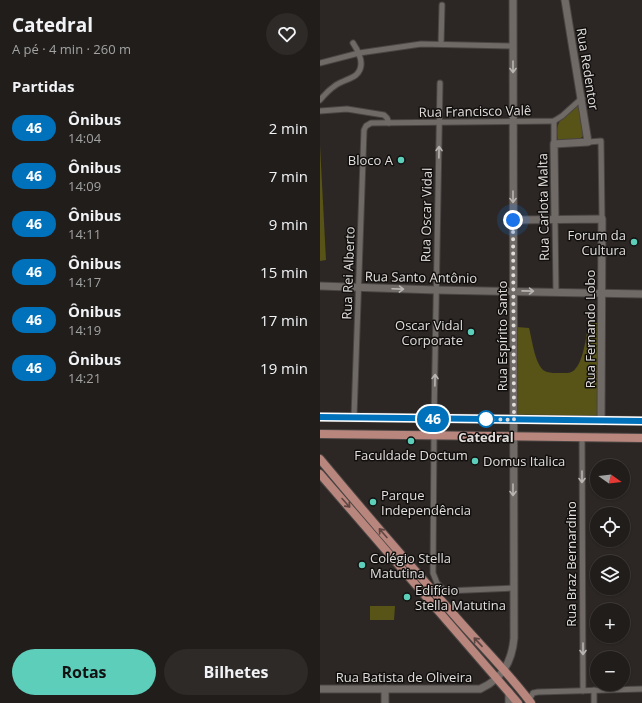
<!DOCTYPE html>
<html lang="pt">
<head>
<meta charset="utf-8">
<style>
	:root { --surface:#211d1b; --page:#2d2a28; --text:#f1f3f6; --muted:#a2a2a3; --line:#3e3b3a; --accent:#5cceba }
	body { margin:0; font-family:"Open Sans",sans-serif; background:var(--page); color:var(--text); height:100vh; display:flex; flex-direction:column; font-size:15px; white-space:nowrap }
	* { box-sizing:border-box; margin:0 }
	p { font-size:13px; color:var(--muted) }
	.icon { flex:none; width:22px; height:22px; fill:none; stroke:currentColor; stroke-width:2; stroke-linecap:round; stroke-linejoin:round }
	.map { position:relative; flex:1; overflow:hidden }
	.drawer { display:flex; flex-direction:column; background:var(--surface); width:320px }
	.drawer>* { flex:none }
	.badge { padding:0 8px; border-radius:13px; font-size:14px; line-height:26px }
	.needle { width:26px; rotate:104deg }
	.buttons { position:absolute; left:270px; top:459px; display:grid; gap:8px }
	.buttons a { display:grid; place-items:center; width:40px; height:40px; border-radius:50%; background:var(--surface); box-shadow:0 1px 3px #0004,0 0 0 1px var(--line); font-size:20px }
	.you { position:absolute; width:20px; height:20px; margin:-10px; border:3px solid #fff; border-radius:50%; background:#1a73e8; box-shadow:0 0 0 6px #1a73e833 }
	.map>.badge { position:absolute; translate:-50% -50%; box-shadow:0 0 0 2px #fff }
	h2 { padding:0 12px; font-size:15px; line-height:36px }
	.round { display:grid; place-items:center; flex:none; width:42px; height:42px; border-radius:21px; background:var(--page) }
	.head { display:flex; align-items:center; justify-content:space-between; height:68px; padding:0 12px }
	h1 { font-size:19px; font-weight:700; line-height:30px }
	.button { display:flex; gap:8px; margin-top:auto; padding:8px 12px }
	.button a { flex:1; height:46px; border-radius:24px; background:var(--accent); color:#111; font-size:16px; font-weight:700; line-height:46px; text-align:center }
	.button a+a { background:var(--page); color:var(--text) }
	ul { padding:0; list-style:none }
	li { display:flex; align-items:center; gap:12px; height:48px; padding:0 12px }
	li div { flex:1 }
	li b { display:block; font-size:15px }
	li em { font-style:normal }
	li .badge { min-width:44px; font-weight:700; text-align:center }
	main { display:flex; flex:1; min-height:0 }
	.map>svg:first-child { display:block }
	.green { fill:#585317 }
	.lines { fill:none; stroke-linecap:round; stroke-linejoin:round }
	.minor-casing { stroke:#494543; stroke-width:7 }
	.tertiary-casing { stroke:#494543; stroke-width:9 }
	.primary-casing { stroke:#494543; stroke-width:10 }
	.minor { stroke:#706a67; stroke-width:5 }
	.tertiary { stroke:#706a67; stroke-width:7 }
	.primary { stroke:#b9867e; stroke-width:8 }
	.oneway { stroke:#b9b5b2 }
	.oneway2 { stroke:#5d4541 }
	.line-casing { stroke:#fff; stroke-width:9 }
	.line { stroke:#0072bc; stroke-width:6 }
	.walk { stroke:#e1dddb; stroke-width:4; stroke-dasharray:0 7.2 }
	.poi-dot { fill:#5cceba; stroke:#12100f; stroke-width:1.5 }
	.stop-dot { fill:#fff; stroke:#0072bc; stroke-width:2 }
	.labels { text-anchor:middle; stroke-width:3; stroke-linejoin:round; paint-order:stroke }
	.street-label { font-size:13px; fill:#e1dddb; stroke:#12100f }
	.poi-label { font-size:13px; fill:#e1dddb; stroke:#12100f; text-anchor:start }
	.stop-label { font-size:13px; font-weight:bold; fill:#e1dddb; stroke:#12100f }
</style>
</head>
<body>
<main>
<section class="drawer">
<div class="head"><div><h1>Catedral</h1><p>A pé · 4 min · 260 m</p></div><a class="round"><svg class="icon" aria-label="heart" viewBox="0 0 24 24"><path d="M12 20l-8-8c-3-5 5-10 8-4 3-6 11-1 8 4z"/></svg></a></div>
<h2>Partidas</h2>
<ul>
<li><span class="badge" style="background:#0072bc;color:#fff">46</span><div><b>Ônibus</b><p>14:04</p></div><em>2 min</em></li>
<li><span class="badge" style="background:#0072bc;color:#fff">46</span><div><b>Ônibus</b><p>14:09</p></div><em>7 min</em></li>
<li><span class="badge" style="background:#0072bc;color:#fff">46</span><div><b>Ônibus</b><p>14:11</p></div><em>9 min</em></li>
<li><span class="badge" style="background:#0072bc;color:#fff">46</span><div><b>Ônibus</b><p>14:17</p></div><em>15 min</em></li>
<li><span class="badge" style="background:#0072bc;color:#fff">46</span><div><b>Ônibus</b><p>14:19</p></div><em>17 min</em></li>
<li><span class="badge" style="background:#0072bc;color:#fff">46</span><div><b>Ônibus</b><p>14:21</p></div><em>19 min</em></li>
</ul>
<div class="button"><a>Rotas</a><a>Bilhetes</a></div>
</section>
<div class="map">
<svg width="322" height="703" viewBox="0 0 322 703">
	<rect width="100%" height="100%" fill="#2c2724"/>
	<!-- green -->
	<g class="green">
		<path d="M 260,102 L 265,133 C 261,143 247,140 238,141 C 234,118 245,116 260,102 Z"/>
		<path d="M 0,145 L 6,260 L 0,261 Z"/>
		<path d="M 269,323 L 278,323 L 278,416 L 198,415 L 197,327 L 209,328 C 212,338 215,369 227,372 C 230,373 236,373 239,373 C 246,373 252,374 256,368 C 264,359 266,335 269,323 Z"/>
		<path d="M 50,606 L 75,606 L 74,620 L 50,620 Z"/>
	</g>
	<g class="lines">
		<!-- minor casing -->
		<g class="minor-casing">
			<g id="minor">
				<path d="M 121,44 L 122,5"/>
				<path d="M 0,63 L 39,53 L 101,44 L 193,46"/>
				<path d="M 0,100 C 5,94 10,89 16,85 C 22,81 31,79 36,75 C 46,66 39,52 33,43"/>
				<path d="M 0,111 L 27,109 L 64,115 L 67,118 L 69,123"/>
				<path d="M 268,142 L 281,141 L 282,219"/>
				<path d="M 234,144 L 234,121"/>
				<path d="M 235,220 L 236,292"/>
				<path d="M 34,417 L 44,130 L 46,126 L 51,123 L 234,121 L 242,116 L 262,98"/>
				<path d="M 114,419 L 120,83"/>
				<path d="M 114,435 L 113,573 L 117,583 L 125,591"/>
				<path d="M 262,438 L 263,691"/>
				<path d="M 120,599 L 120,594 L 125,591 L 193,588"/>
				<path d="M 274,690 L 274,703"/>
				<path d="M 209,700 L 213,693 L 218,692 L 322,689"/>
			</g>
		</g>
		<!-- tertiary casing -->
		<g class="tertiary-casing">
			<g id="tertiary">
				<path d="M 193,220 L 282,219 L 281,421"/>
				<path d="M 235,220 L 234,144 L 268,142 L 245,0"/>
				<path d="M 0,286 L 116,290 L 322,294"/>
				<path d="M 0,689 L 160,689 C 183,679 192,661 194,638 L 193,0"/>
				<path d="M 189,692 L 189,703"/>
				<path d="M 65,703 L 65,689"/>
			</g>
		</g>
		<!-- primary casing -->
		<g class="primary-casing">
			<g id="primary">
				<path d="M 0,417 L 322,421"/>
				<path d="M 0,434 L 322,438"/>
				<path d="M 0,459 C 44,512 89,564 135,616 C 160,645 188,672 211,703"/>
				<path d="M 0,474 L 198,703"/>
			</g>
		</g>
		<!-- minor -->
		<use href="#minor" class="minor"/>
		<!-- tertiary -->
		<use href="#tertiary" class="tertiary"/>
		<!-- primary -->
		<use href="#primary" class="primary"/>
	</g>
	<!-- one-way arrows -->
	<defs><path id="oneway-shaft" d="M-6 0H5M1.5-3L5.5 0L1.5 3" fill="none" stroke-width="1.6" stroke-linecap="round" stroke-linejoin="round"/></defs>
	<g class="oneway">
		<use href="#oneway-shaft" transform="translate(193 67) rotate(90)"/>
		<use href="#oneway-shaft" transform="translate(119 152) rotate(-89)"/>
		<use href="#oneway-shaft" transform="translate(193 197) rotate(90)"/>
		<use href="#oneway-shaft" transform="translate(78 289) rotate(2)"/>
		<use href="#oneway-shaft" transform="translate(208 291) rotate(1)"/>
		<use href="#oneway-shaft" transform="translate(115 380) rotate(-89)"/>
		<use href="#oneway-shaft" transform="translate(262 477) rotate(90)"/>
		<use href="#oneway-shaft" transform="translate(193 490) rotate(90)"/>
		<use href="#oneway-shaft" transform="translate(263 649) rotate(90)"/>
	</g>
	<g class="oneway2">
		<use href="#oneway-shaft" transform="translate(26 503) rotate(48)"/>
		<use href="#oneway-shaft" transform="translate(63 533) rotate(-131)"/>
		<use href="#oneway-shaft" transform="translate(158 642) rotate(-133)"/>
	</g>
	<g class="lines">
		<!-- line casing -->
		<g class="line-casing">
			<path id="line" d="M 0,417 L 322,421"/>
		</g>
		<!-- line -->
		<use href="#line" class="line"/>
		<!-- walk -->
		<path class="walk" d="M 166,419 L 194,420 L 193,220"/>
	</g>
	<!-- markers -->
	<g class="poi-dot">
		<circle cx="81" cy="160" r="4"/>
		<circle cx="314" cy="242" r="4"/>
		<circle cx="151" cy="332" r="4"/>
		<circle cx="91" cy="441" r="4"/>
		<circle cx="155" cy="461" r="4"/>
		<circle cx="53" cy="502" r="4"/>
		<circle cx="42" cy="565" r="4"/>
		<circle cx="87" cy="597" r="4"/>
	</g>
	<circle class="stop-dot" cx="166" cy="419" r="8"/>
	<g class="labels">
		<!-- street labels -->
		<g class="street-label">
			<text transform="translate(268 69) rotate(81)" y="5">Rua Redentor</text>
			<text transform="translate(155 111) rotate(-1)" y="5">Rua Francisco Valê</text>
			<text transform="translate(223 207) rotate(-91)" y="5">Rua Carlota Malta</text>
			<text transform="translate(106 215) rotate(-89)" y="5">Rua Oscar Vidal</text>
			<text transform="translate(28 273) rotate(-88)" y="5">Rua Rei Alberto</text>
			<text transform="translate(101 277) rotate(1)" y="5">Rua Santo Antônio</text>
			<text transform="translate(270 329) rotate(-90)" y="5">Rua Fernando Lobo</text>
			<text transform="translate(182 336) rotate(-90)" y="5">Rua Espírito Santo</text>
			<text transform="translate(251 564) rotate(-90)" y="5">Rua Braz Bernardino</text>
			<text x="84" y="682">Rua Batista de Oliveira</text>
		</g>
		<!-- poi labels -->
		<g class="poi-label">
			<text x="73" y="165" text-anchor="end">Bloco A</text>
			<text x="306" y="240" text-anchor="end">Forum da<tspan x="306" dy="15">Cultura</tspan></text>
			<text x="143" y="330" text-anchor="end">Oscar Vidal<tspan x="143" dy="15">Corporate</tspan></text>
			<text x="91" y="460" text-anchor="middle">Faculdade Doctum</text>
			<text x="163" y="466">Domus Italica</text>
			<text x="61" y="500">Parque<tspan x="61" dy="15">Independência</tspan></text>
			<text x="50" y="563">Colégio Stella<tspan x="50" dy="15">Matutina</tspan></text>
			<text x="95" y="595">Edifício<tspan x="95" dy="15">Stella Matutina</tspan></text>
		</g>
		<!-- stop labels -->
		<g class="stop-label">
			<text x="166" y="442">Catedral</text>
		</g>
	</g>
</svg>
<div class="buttons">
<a><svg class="needle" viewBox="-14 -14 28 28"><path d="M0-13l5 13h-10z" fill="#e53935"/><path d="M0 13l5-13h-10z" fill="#a2a2a3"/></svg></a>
<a><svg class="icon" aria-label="locate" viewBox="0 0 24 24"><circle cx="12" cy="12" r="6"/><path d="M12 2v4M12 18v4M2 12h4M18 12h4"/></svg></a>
<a><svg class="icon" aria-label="layers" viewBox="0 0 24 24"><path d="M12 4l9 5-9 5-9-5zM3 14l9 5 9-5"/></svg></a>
<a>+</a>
<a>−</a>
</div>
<div class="you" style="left:193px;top:220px"></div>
<b class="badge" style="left:113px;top:419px;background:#0072bc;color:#fff">46</b>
</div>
</main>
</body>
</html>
